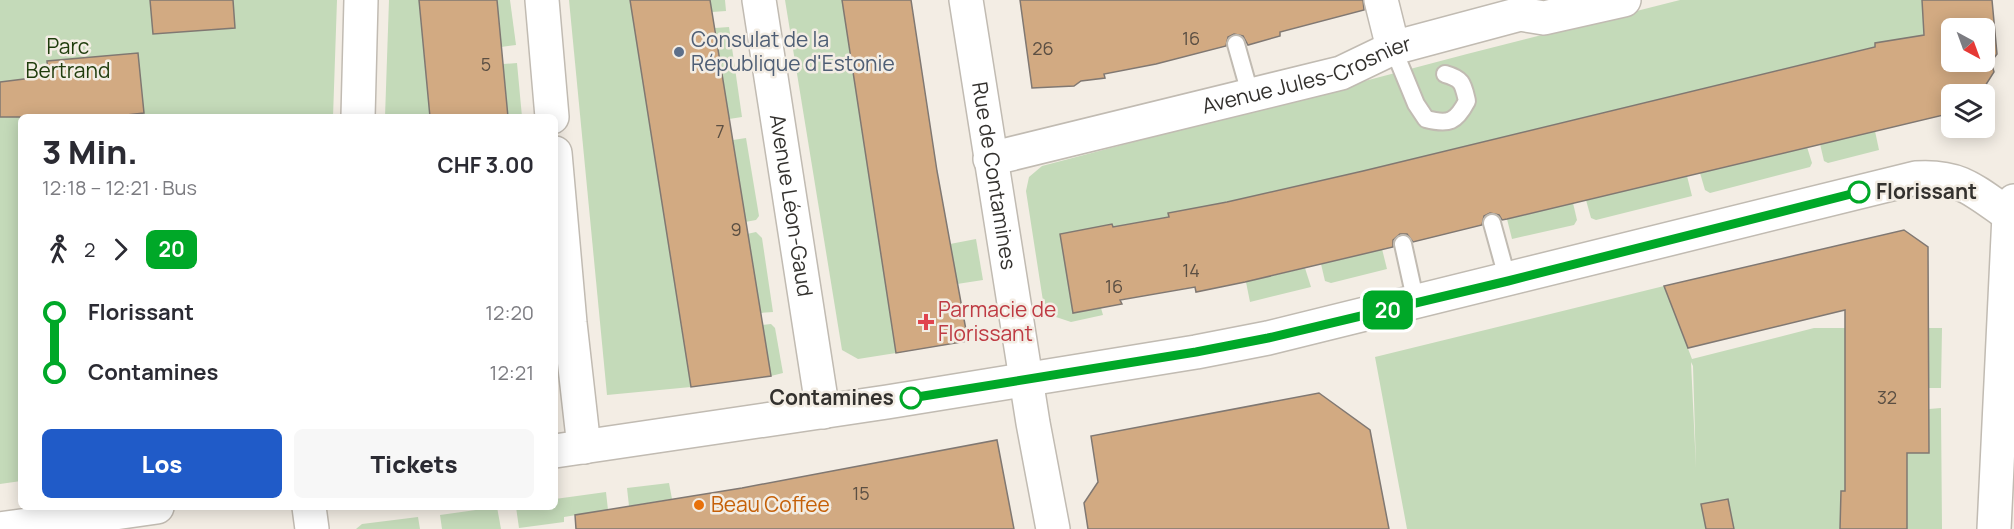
<!DOCTYPE html>
<html lang="de">
<head>
<meta charset="utf-8">
<style>
	:root { --surface:#fff; --page:#f7f7f7; --text:#2b2b33; --muted:#7c7c81; --accent:#205bc8 }
	body { margin:0; font-family:Manrope,sans-serif; background:var(--page); color:var(--text); height:100vh; display:flex; flex-direction:column; font-size:22px; white-space:nowrap }
	* { box-sizing:border-box; margin:0 }
	p { font-size:20px; color:var(--muted) }
	.icon { flex:none; width:33px; height:33px; fill:none; stroke:currentColor; stroke-width:2; stroke-linecap:round; stroke-linejoin:round }
	.map { position:relative; flex:1; overflow:hidden }
	.sheet { position:absolute; left:18px; top:114px; width:540px; height:396px; display:flex; flex-direction:column; background:var(--surface); border-radius:9px; box-shadow:0 3px 15px #0003 }
	.sheet>* { flex:none }
	.badge { padding:0 12px; border-radius:9px; font-size:21px; line-height:39px }
	.needle { width:39px; rotate:139deg }
	.tools { position:absolute; left:1941px; top:18px; display:grid; gap:12px }
	.tools a { display:grid; place-items:center; width:54px; height:54px; border-radius:9px; background:var(--surface); box-shadow:0 3px 15px #0003; font-size:30px }
	.map>.badge { position:absolute; translate:-50% -50%; box-shadow:0 0 0 3px #fff }
	.legs { display:flex; align-items:center; gap:9px; height:66px; padding:0 24px; font-size:20px }
	.legs p { margin-inline-start:auto }
	.summary { display:flex; align-items:center; justify-content:space-between; height:102px; padding:0 24px }
	h1 { font-size:33px; font-weight:800; line-height:45px }
	.button { display:flex; gap:12px; margin-top:auto; padding:12px 24px }
	.button a { flex:1; height:69px; border-radius:9px; background:var(--accent); color:#fff; font-size:24px; font-weight:800; line-height:69px; text-align:center }
	.button a+a { background:var(--page); color:var(--text) }
	ul { padding:0 24px; list-style:none }
	li { display:flex; align-items:center; gap:21px; height:60px; font-size:22px }
	li i { display:grid; place-items:center; width:9px; height:100%; margin:0 8px; background:currentColor }
	li i::after { content:''; width:15px; height:15px; margin:-8px; border:4px solid; border-radius:50%; background:var(--surface) }
	li p { margin-inline-start:auto }
	li:first-child i { background:linear-gradient(#0000 50%,currentColor 0) }
	li:last-child i { background:linear-gradient(currentColor 50%,#0000 0) }
	.map>svg:first-child { display:block }
	.green { fill:#c4dab9; fill-rule:evenodd }
	.building { fill:#d2aa82; stroke:#807872; stroke-width:1.5; fill-rule:evenodd }
	.lines { fill:none; stroke-linecap:round; stroke-linejoin:round }
	.service-casing { stroke:#c1bbb2; stroke-width:20 }
	.minor-casing { stroke:#c1bbb2; stroke-width:36 }
	.secondary-casing { stroke:#c1bbb2; stroke-width:36 }
	.service { stroke:#fff; stroke-width:16 }
	.minor { stroke:#fff; stroke-width:33 }
	.secondary { stroke:#fff; stroke-width:33 }
	.line-1-casing { stroke:#fff; stroke-width:14 }
	.line-1 { stroke:#00a828; stroke-width:9 }
	.service-dot { fill:#5c6f8a; stroke:#f3ede4; stroke-width:2 }
	.stop-1-dot { fill:#fff; stroke:#00a828; stroke-width:3 }
	.health-dot { fill:#e0444e; stroke:#f3ede4; stroke-width:2 }
	.food-dot { fill:#e8710a; stroke:#f3ede4; stroke-width:2 }
	.labels { text-anchor:middle; stroke-width:5; stroke-linejoin:round; paint-order:stroke }
	.number-label { font-size:18px; fill:#5b4f43 }
	.service-label { font-size:21px; fill:#4e5e75; stroke:#f3ede4; text-anchor:start }
	.park-label { font-size:21px; fill:#1f3c0c; stroke:#f3ede4 }
	.street-label { font-size:21px; fill:#33312e; stroke:#f3ede4 }
	.stop-label { font-size:21px; font-weight:bold; fill:#33312e; stroke:#f3ede4; text-anchor:start }
	.health-label { font-size:21px; fill:#be3a42; stroke:#f3ede4; text-anchor:start }
	.food-label { font-size:21px; fill:#c56008; stroke:#f3ede4; text-anchor:start }
</style>
</head>
<body>
<div class="map">
<svg width="2014" height="529" viewBox="0 0 2014 529">
	<rect width="100%" height="100%" fill="#f3ede4"/>
	<!-- green -->
	<g class="green">
		<path d="M 0,0 L 337,0 L 333,117 L 21,117 L 21,481 L 0,484 Z"/>
		<path d="M 389,0 L 419,0 L 430,117 L 385,117 Z"/>
		<path d="M 497,0 L 510,0 L 516,45 L 501,47 Z"/>
		<path d="M 569,0 L 630,0 L 691,387 L 607,395 Z"/>
		<path d="M 710,0 L 725,0 L 726,11 L 712,12 Z"/>
		<path d="M 785,0 L 842,0 L 896,353 L 858,359 L 842,350 Z"/>
		<path d="M 1680,0 L 1922,0 L 1924,35 L 1363,171 L 1227,202 L 1168,214 L 1169,217 L 1113,228 L 1112,224 L 1060,234 L 1073,313 L 1101,308 L 1103,315 L 1071,322 L 1050,315 L 1043,301 L 1026,191 L 1029,177 L 1042,166 L 1467,54 Z"/>
		<path d="M 729,27 L 742,117 L 729,119 L 715,28 Z"/>
		<path d="M 517,63 L 522,117 L 508,117 L 503,64 Z"/>
		<path d="M 1875,131 L 1879,150 L 1828,163 L 1824,161 L 1820,144 Z"/>
		<path d="M 746,138 L 759,216 L 756,220 L 745,222 L 733,140 Z"/>
		<path d="M 1807,147 L 1812,163 L 1810,167 L 1710,193 L 1705,190 L 1700,173 Z"/>
		<path d="M 1687,176 L 1692,196 L 1596,220 L 1591,218 L 1586,200 Z"/>
		<path d="M 1573,203 L 1577,220 L 1574,225 L 1512,239 L 1507,219 Z"/>
		<path d="M 756,232 L 762,238 L 773,312 L 760,313 L 747,234 Z"/>
		<path d="M 976,239 L 983,280 L 957,284 L 950,244 Z"/>
		<path d="M 1382,249 L 1387,269 L 1331,283 L 1325,281 L 1321,264 Z"/>
		<path d="M 1305,268 L 1311,287 L 1250,302 L 1246,282 Z"/>
		<path d="M 1664,286 L 1692,359 L 1814,328 L 1942,328 L 1941,388 L 1929,388 L 1929,409 L 1941,408 L 1942,529 L 1407,529 L 1375,357 ZM 1691,362 L 1693,366 L 1696,468 Z"/>
		<path d="M 771,324 L 775,328 L 783,373 L 771,376 L 762,325 Z"/>
		<path d="M 669,483 L 672,499 L 629,506 L 627,488 Z"/>
		<path d="M 606,492 L 608,510 L 564,517 L 564,522 L 519,528 L 516,507 L 555,507 L 555,499 Z"/>
		<path d="M 497,507 L 501,529 L 442,529 L 440,515 Z"/>
		<path d="M 418,517 L 420,529 L 356,529 L 362,524 Z"/>
	</g>
	<!-- building -->
	<g class="building">
		<path d="M 150,0 L 233,0 L 235,28 L 153,34 Z"/>
		<path d="M 419,0 L 497,0 L 508,117 L 430,117 Z"/>
		<path d="M 630,0 L 710,0 L 771,376 L 691,387 Z"/>
		<path d="M 842,0 L 911,0 L 937,171 L 968,341 L 896,353 Z"/>
		<path d="M 1020,0 L 1363,0 L 1364,10 L 1280,32 L 1280,36 L 1248,45 L 1243,36 L 1234,34 L 1228,37 L 1226,46 L 1156,64 L 1104,74 L 1105,78 L 1081,81 L 1074,86 L 1032,88 Z"/>
		<path d="M 1922,0 L 1992,0 L 1997,54 L 1991,62 L 1994,72 L 1980,94 L 1952,94 L 1952,113 L 1507,219 L 1502,220 L 1499,215 L 1490,213 L 1484,216 L 1482,225 L 1413,242 L 1407,234 L 1400,234 L 1393,240 L 1393,247 L 1245,282 L 1196,292 L 1195,287 L 1120,300 L 1122,304 L 1073,313 L 1060,234 L 1112,224 L 1113,227 L 1169,217 L 1168,213 L 1227,202 L 1363,171 L 1875,47 L 1875,43 L 1924,35 ZM 1952,28 L 1984,28 L 1984,62 L 1952,62 Z"/>
		<path d="M 138,53 L 144,113 L 108,117 L 0,117 L 0,82 L 48,76 L 47,61 Z"/>
		<path d="M 1904,230 L 1928,247 L 1929,453 L 1907,453 L 1907,529 L 1840,529 L 1841,491 L 1845,491 L 1845,310 L 1688,348 L 1664,286 Z"/>
		<path d="M 1319,393 L 1370,430 L 1389,529 L 1088,529 L 1084,503 L 1098,482 L 1091,436 Z"/>
		<path d="M 997,440 L 1014,529 L 576,529 L 575,515 L 742,488 Z"/>
		<path d="M 1728,499 L 1734,529 L 1706,529 L 1701,504 Z"/>
	</g>
	<g class="lines">
		<!-- service casing -->
		<g class="service-casing">
			<g id="service">
				<path d="M 1236,44 L 1251,97"/>
				<path d="M 1393,48 L 1416,104 L 1426,119 C 1449,125 1456,122 1467,101 C 1463,84 1463,79 1445,74"/>
				<path d="M 1492,223 L 1508,281"/>
				<path d="M 1403,244 L 1416,303"/>
			</g>
		</g>
		<!-- minor casing -->
		<g class="minor-casing">
			<g id="minor">
				<path d="M 542,0 L 552,117"/>
				<path id="s1" d="M 759,0 L 823,412"/>
				<path d="M 1381,0 L 1393,48"/>
				<path d="M 358,117 L 361,0"/>
				<path d="M 555,153 L 570,323 L 584,447"/>
				<path id="s2" d="M 990,159 L 1341,73 L 1393,48 L 1520,14 L 1544,18 L 1624,0"/>
				<path d="M 309,507 L 312,529"/>
			</g>
		</g>
		<!-- secondary casing -->
		<g class="secondary-casing">
			<g id="secondary">
				<path id="s3" d="M 966,0 L 1033,423 L 1053,529"/>
				<path d="M 555,451 L 887,402 L 1196,352 L 1268,338 L 1916,178 C 1960,175 1975,191 2009,215"/>
				<path d="M 0,529 L 157,507"/>
				<path d="M 1994,529 L 2009,215 L 2014,201"/>
			</g>
		</g>
		<!-- service -->
		<use href="#service" class="service"/>
		<!-- minor -->
		<use href="#minor" class="minor"/>
		<!-- secondary -->
		<use href="#secondary" class="secondary"/>
	</g>
	<g class="lines">
		<!-- line-1 casing -->
		<g class="line-1-casing">
			<path id="line-1" d="M 911,398 L 1196,352 L 1268,338 L 1508,281 L 1859,192"/>
		</g>
		<!-- line-1 -->
		<use href="#line-1" class="line-1"/>
	</g>
	<!-- markers -->
	<circle class="service-dot" cx="679" cy="52" r="6"/>
	<g class="stop-1-dot">
		<circle cx="1859" cy="192" r="10"/>
		<circle cx="911" cy="398" r="10"/>
	</g>
	<path class="health-dot" d="M923 313h6v6h6v6h-6v6h-6v-6h-6v-6h6z"/>
	<circle class="food-dot" cx="699" cy="505" r="6"/>
	<g class="labels">
		<!-- number labels -->
		<g class="number-label">
			<text x="1191" y="45">16</text>
			<text x="1043" y="55">26</text>
			<text x="486" y="71">5</text>
			<text x="720" y="138">7</text>
			<text x="736" y="236">9</text>
			<text x="1191" y="277">14</text>
			<text x="1114" y="293">16</text>
			<text x="1887" y="404">32</text>
			<text x="861" y="500">15</text>
		</g>
		<!-- service labels -->
		<g class="service-label">
			<text x="691" y="47">Consulat de la<tspan x="691" dy="24">République d'Estonie</tspan></text>
		</g>
		<!-- park labels -->
		<g class="park-label">
			<text x="68" y="54">Parc<tspan x="68" dy="24">Bertrand</tspan></text>
		</g>
		<!-- street labels -->
		<g class="street-label">
			<text dy="7" stroke="none"><textPath href="#s2" startOffset="328">Avenue Jules-Crosnier</textPath></text>
			<text dy="7" stroke="none"><textPath href="#s3" startOffset="178">Rue de Contamines</textPath></text>
			<text dy="7" stroke="none"><textPath href="#s1" startOffset="208">Avenue Léon-Gaud</textPath></text>
		</g>
		<!-- stop labels -->
		<g class="stop-label">
			<text x="1876" y="199">Florissant</text>
			<text x="894" y="405" text-anchor="end">Contamines</text>
		</g>
		<!-- health labels -->
		<g class="health-label">
			<text x="938" y="317">Parmacie de<tspan x="938" dy="24">Florissant</tspan></text>
		</g>
		<!-- food labels -->
		<g class="food-label">
			<text x="711" y="512">Beau Coffee</text>
		</g>
	</g>
</svg>
<div class="tools">
<a><svg class="needle" viewBox="-14 -14 28 28"><path d="M0-13l5 13h-10z" fill="#e53935"/><path d="M0 13l5-13h-10z" fill="#7c7c81"/></svg></a>
<a><svg class="icon" aria-label="layers" viewBox="0 0 24 24"><path d="M12 4l9 5-9 5-9-5zM3 14l9 5 9-5"/></svg></a>
</div>
<b class="badge" style="left:1388px;top:310px;background:#00a828;color:#fff">20</b>
<section class="sheet">
<div class="summary"><div><h1>3 Min.</h1><p>12:18 – 12:21 · Bus</p></div><b>CHF 3.00</b></div>
<div class="legs"><svg class="icon" aria-label="walk" viewBox="0 0 24 24"><circle cx="13" cy="4" r="2"/><path d="M13 8l-2 6 4 7M11 14l-3 7M7 12l3-4h3l4 4"/></svg>2<svg class="icon" aria-label="forward" viewBox="0 0 24 24"><path d="M9 5l7 7-7 7"/></svg><b class="badge" style="background:#00a828;color:#fff">20</b></div>
<ul>
<li><i style="color:#00a828"></i><b>Florissant</b><p>12:20</p></li>
<li><i style="color:#00a828"></i><b>Contamines</b><p>12:21</p></li>
</ul>
<div class="button"><a>Los</a><a>Tickets</a></div>
</section>
</div>
</body>
</html>
